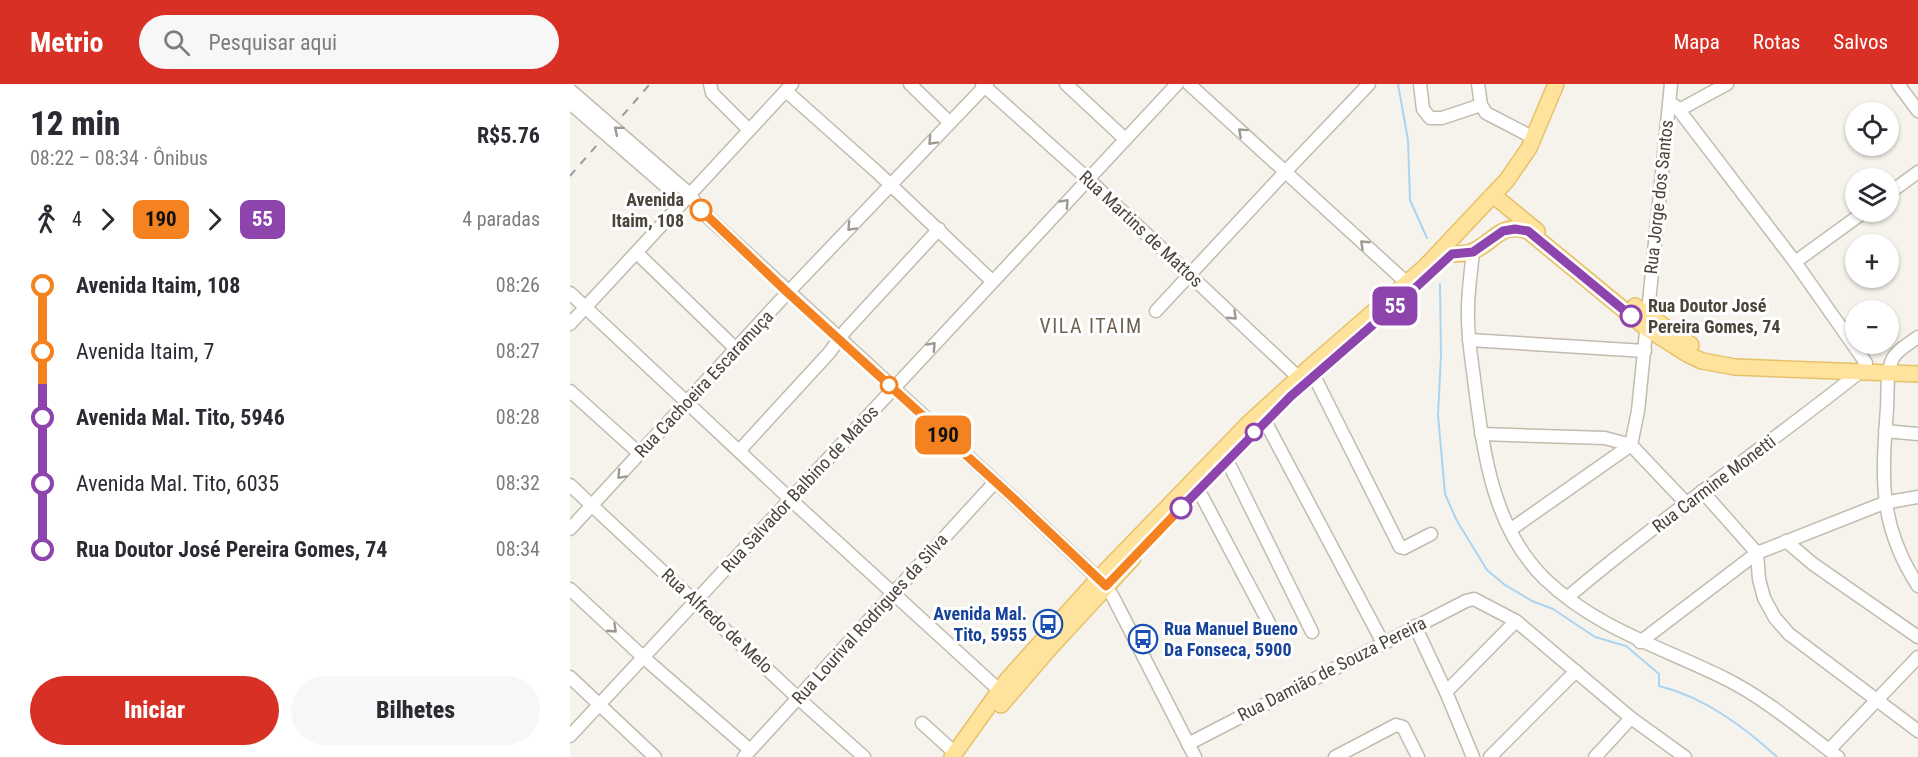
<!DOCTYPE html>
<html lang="pt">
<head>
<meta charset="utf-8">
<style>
	:root { --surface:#fff; --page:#f7f7f7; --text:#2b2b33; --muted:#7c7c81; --accent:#d93025 }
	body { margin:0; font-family:"Roboto Condensed",sans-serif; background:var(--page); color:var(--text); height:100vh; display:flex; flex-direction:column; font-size:22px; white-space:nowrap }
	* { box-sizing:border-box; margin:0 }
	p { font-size:20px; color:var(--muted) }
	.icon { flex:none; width:33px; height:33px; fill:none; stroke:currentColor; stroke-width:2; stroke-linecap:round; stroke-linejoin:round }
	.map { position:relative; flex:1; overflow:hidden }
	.details { display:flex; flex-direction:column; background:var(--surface); width:570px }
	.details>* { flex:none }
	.badge { padding:0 12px; border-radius:9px; font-size:21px; line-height:39px }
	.tools { position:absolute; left:1275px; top:18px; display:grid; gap:12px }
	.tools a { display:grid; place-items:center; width:54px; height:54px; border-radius:50%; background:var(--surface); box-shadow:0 2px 4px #0004; font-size:30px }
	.map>.badge { position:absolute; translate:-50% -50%; box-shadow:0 0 0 3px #fff }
	.legs { display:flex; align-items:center; gap:9px; height:66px; padding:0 30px; font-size:20px }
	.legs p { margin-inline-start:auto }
	.headline { display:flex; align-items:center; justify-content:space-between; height:102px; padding:0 30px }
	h1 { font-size:33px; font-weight:800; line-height:45px }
	.action { display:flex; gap:12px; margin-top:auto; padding:12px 30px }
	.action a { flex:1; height:69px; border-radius:36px; background:var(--accent); color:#fff; font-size:24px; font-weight:800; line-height:69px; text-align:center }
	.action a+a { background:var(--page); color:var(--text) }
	ul { padding:0 30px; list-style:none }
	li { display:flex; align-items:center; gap:21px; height:66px; font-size:22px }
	li i { display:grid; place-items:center; width:9px; height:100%; margin:0 8px; background:currentColor }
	li i::after { content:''; width:15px; height:15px; margin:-8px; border:4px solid; border-radius:50%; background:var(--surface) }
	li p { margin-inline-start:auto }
	li:first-child i { background:linear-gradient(#0000 50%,currentColor 0) }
	li:last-child i { background:linear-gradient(currentColor 50%,#0000 0) }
	header { display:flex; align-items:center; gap:36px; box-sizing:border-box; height:84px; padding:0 30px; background:var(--accent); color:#fff }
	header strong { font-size:28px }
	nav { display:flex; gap:33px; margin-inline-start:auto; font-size:21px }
	.search { width:420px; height:54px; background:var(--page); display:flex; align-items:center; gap:15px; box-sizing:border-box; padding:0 21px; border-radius:33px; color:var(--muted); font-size:22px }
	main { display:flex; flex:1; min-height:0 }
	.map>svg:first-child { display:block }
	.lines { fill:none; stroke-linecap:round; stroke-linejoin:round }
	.stream { stroke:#a9d4f2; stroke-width:2 }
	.minor-casing { stroke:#c2bbae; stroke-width:15 }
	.major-casing { stroke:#e6c16a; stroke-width:18 }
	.minor { stroke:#fff; stroke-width:12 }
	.major { stroke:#ffe39c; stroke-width:15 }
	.rail { stroke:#9a9a9a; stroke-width:2; stroke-dasharray:8 8; stroke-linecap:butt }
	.minor-bridge-casing { stroke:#c2bbae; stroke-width:15; stroke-linecap:butt }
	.minor-bridge { stroke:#fff; stroke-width:12 }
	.oneway { stroke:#9c9892 }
	.line-1-casing { stroke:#fff; stroke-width:14 }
	.line-2-casing { stroke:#fff; stroke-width:14 }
	.line-1 { stroke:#f58220; stroke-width:9 }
	.line-2 { stroke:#8e44ad; stroke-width:9 }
	.stop-1-dot { fill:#fff; stroke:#f58220; stroke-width:3 }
	.stop-2-dot { fill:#fff; stroke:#8e44ad; stroke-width:3 }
	.labels { text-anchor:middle; stroke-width:6; stroke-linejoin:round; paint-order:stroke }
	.street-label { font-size:18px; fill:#4b4439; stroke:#fff }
	.stop-label { font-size:18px; font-weight:bold; fill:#4b4439; stroke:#fff; text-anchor:end }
	.transit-label { font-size:18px; font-weight:bold; fill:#164399; stroke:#fff; text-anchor:end }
	.neighbourhood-label { font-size:20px; letter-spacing:1.5px; fill:#6e6250; stroke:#fff }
</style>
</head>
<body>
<header>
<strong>Metrio</strong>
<div class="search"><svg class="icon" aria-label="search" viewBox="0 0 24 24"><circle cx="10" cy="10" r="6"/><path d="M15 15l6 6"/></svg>Pesquisar aqui</div>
<nav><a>Mapa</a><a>Rotas</a><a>Salvos</a></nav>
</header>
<main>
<section class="details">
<div class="headline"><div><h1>12 min</h1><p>08:22 – 08:34 · Ônibus</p></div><b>R$5.76</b></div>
<div class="legs"><svg class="icon" aria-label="walk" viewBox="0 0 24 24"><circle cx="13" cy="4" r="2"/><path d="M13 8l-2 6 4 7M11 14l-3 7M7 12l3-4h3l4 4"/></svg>4<svg class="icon" aria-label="forward" viewBox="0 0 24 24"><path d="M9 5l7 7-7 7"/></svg><b class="badge" style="background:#f58220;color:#111">190</b><svg class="icon" aria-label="forward" viewBox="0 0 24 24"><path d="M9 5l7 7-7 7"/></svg><b class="badge" style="background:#8e44ad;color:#fff">55</b><p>4 paradas</p></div>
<ul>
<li><i style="color:#f58220"></i><b>Avenida Itaim, 108</b><p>08:26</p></li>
<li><i style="color:#f58220"></i><span>Avenida Itaim, 7</span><p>08:27</p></li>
<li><i style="color:#8e44ad"></i><b>Avenida Mal. Tito, 5946</b><p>08:28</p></li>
<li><i style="color:#8e44ad"></i><span>Avenida Mal. Tito, 6035</span><p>08:32</p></li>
<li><i style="color:#8e44ad"></i><b>Rua Doutor José Pereira Gomes, 74</b><p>08:34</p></li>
</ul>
<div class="action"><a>Iniciar</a><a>Bilhetes</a></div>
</section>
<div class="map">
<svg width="1348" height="673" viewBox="0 0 1348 673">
	<rect width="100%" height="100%" fill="#f6f3ec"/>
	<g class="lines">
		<!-- stream -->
		<g class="stream">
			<path d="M 828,0 L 838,56 L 840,116 L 857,154"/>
			<path d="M 870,200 L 871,271 L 868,331 L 875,410 L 887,437 L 917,486 L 935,501 L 962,517 L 983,525 L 1025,553 L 1056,562 L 1089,590 L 1089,602 C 1134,613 1173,642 1207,673"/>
		</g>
		<!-- minor casing -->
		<g class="minor-casing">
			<g id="minor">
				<path d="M 140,0 L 142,9 L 179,46"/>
				<path d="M 340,0 L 379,38"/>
				<path d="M 412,0 L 518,95 L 728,293"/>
				<path d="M 496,0 L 555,55"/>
				<path d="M 619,0 L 837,199"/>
				<path d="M 850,0 L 853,25 L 860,34 L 872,34 L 911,21"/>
				<path d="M 908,0 L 911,21 L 916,29 L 964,54"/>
				<path d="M 1101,0 L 1068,327 L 1061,361 L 1116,419"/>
				<path d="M 1328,0 L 1348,27"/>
				<path d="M 216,7 L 307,88 L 422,197"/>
				<path d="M 1104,21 L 1109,26 L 1157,0"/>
				<path d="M 107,99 L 120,110 L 129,125 L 441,412 L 536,502 L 543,513 L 625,673"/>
				<path d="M 1318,110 L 1348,88"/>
				<path d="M 903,168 C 901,187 898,207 898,226 C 897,252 902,277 905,303 C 914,371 923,444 975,495 C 1027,545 1094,564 1156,595 C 1196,615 1232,646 1268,673"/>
				<path d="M 67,169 L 166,265"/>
				<path d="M 1225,178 L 1294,128"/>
				<path d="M 0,209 L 220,415 L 429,606"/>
				<path d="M 586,227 L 716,87 L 799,0"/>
				<path d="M 0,240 L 222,0"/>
				<path d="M 1348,253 C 1340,259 1328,265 1323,274 C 1316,288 1318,309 1317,324 C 1312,395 1308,440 1348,502"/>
				<path d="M 899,256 L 1075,267"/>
				<path d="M 744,292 L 830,463 L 834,464 L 861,450"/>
				<path d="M 0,307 L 70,370"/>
				<path d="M 695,337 L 813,559"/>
				<path d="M 1315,347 L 1348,350"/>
				<path d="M 911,350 L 1035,354 L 1061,361"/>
				<path d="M 169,367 L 259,269 L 276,246 L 369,145"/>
				<path d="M 657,376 L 742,548"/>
				<path d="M 0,401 L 228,614 L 294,673"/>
				<path d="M 628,405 L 699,539"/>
				<path d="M 1132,407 L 1187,469 L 1189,495 L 1194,514 L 1205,534 L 1219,550 L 1348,647"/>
				<path d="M 0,445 L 206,221 L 417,0"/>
				<path d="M 940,446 L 1061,361"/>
				<path d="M 1216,457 L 1243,480 L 1348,553"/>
				<path d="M 0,505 L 73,573 L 180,666"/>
				<path d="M 998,513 C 1092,433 1195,364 1291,287 L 1296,279 L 1225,178 L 1109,26"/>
				<path d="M 845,542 L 876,608 L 903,673"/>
				<path d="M 1070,558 L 1187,469 L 1314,419 L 1348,413"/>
				<path d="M 0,593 L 85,673"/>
				<path d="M 876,608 L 946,537"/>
				<path d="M 352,639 L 385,669"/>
				<path d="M 0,652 L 607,0"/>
				<path d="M 618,660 L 896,517 L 904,515 L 946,537 L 1061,634 L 1115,673"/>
				<path d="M 1259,666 L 1348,573"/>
				<path d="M 174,673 L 425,398"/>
				<path d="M 765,673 L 826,641 L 833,643 L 848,673"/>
				<path d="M 920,673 L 1006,587"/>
				<path d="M 1025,673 L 1061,634"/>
			</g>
		</g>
		<!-- major casing -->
		<g class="major-casing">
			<g id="major">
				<path d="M 923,111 L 967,147"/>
				<path d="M 882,170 C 888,170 895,170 901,168 C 923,160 930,137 958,147 L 1076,244 L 1117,270 L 1132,277 L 1165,283 L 1348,290"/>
				<path d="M 1065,222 L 1121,261"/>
				<path d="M 431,621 L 479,565 L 563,474"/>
				<path d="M 382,673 L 437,596 L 528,495 L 677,341 L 739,284 L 855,183 L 937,96 L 959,64 L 986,0"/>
			</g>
		</g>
		<!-- minor -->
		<use href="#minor" class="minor"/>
		<!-- major -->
		<use href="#major" class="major"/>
		<!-- rail -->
		<path class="rail" d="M 0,92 L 80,0"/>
		<!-- minor-bridge casing -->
		<g class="minor-bridge-casing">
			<g id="minor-bridge">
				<path d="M 0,6 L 107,99"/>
				<path d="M 0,19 L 99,105"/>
			</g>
		</g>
		<!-- minor-bridge -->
		<use href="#minor-bridge" class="minor-bridge"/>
	</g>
	<!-- one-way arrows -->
	<defs><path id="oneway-chevron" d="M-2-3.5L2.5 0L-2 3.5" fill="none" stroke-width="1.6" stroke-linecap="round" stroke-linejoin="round" transform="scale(1.5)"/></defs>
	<g class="oneway">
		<use href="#oneway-chevron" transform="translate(48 46) rotate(-140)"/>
		<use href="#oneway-chevron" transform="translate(672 48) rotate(-138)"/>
		<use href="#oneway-chevron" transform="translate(362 57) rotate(133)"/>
		<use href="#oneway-chevron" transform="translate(495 119) rotate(-47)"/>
		<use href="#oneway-chevron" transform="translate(281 143) rotate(133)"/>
		<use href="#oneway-chevron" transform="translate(794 160) rotate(-137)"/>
		<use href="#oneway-chevron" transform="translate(663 232) rotate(43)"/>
		<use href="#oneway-chevron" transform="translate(362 262) rotate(-47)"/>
		<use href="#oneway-chevron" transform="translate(51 391) rotate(133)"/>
		<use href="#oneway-chevron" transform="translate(43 545) rotate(43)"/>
	</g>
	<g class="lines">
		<!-- line-1 casing -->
		<g class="line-1-casing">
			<path id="line-1" d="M 131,126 L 218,209 L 441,412 L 536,502 L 611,424"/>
		</g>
		<!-- line-2 casing -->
		<g class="line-2-casing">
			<path id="line-2" d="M 611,424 L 721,312 L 843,206 L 882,170 L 903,168 L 933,147 L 945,145 L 958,147 L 1061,232"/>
		</g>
		<!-- line-1 -->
		<use href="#line-1" class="line-1"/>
		<!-- line-2 -->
		<use href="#line-2" class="line-2"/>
	</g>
	<!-- icons -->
	<defs>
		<g id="bus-ring" transform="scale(1.5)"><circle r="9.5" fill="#fff" stroke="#1a4fb4" stroke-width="1.5"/><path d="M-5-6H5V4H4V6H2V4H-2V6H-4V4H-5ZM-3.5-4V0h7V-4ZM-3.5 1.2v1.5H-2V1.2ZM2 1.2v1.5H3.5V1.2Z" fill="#1a4fb4"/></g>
	</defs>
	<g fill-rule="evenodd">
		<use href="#bus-ring" x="478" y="540"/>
		<use href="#bus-ring" x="573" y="555"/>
	</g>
	<!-- markers -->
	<g class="stop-1-dot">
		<circle cx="131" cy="126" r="10"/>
		<circle cx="319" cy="301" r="8"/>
	</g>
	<g class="stop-2-dot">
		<circle cx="1061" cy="232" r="10"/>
		<circle cx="684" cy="348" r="8"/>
		<circle cx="611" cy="424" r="10"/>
	</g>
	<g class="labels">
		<!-- street labels -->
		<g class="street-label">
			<text transform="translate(1089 113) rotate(-84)" y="6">Rua Jorge dos Santos</text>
			<text transform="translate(571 145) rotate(43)" y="6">Rua Martins de Mattos</text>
			<text transform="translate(134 300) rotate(-47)" y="6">Rua Cachoeira Escaramuça</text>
			<text transform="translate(1144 400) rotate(-37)" y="6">Rua Carmine Monetti</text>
			<text transform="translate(230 405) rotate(-47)" y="6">Rua Salvador Balbino de Matos</text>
			<text transform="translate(300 535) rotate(-48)" y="6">Rua Lourival Rodrigues da Silva</text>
			<text transform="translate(147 537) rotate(43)" y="6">Rua Alfredo de Melo</text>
			<text transform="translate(762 585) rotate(-27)" y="6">Rua Damião de Souza Pereira</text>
		</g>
		<!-- stop labels -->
		<g class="stop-label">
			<text x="114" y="122">Avenida<tspan x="114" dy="21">Itaim, 108</tspan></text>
			<text x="1078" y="228" text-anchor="start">Rua Doutor José<tspan x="1078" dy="21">Pereira Gomes, 74</tspan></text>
		</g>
		<!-- transit labels -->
		<g class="transit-label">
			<text x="457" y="536">Avenida Mal.<tspan x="457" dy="21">Tito, 5955</tspan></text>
			<text x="594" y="551" text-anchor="start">Rua Manuel Bueno<tspan x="594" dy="21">Da Fonseca, 5900</tspan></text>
		</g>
		<!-- neighbourhood labels -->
		<g class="neighbourhood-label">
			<text x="521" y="249">VILA ITAIM</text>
		</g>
	</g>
</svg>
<div class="tools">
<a><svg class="icon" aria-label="locate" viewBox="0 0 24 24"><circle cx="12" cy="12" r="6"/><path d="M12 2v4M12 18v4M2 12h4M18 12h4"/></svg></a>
<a><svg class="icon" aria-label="layers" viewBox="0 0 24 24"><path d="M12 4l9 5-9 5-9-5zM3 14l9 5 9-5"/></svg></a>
<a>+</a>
<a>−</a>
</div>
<b class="badge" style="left:373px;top:351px;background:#f58220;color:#111">190</b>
<b class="badge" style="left:825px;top:222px;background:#8e44ad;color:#fff">55</b>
</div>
</main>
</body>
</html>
